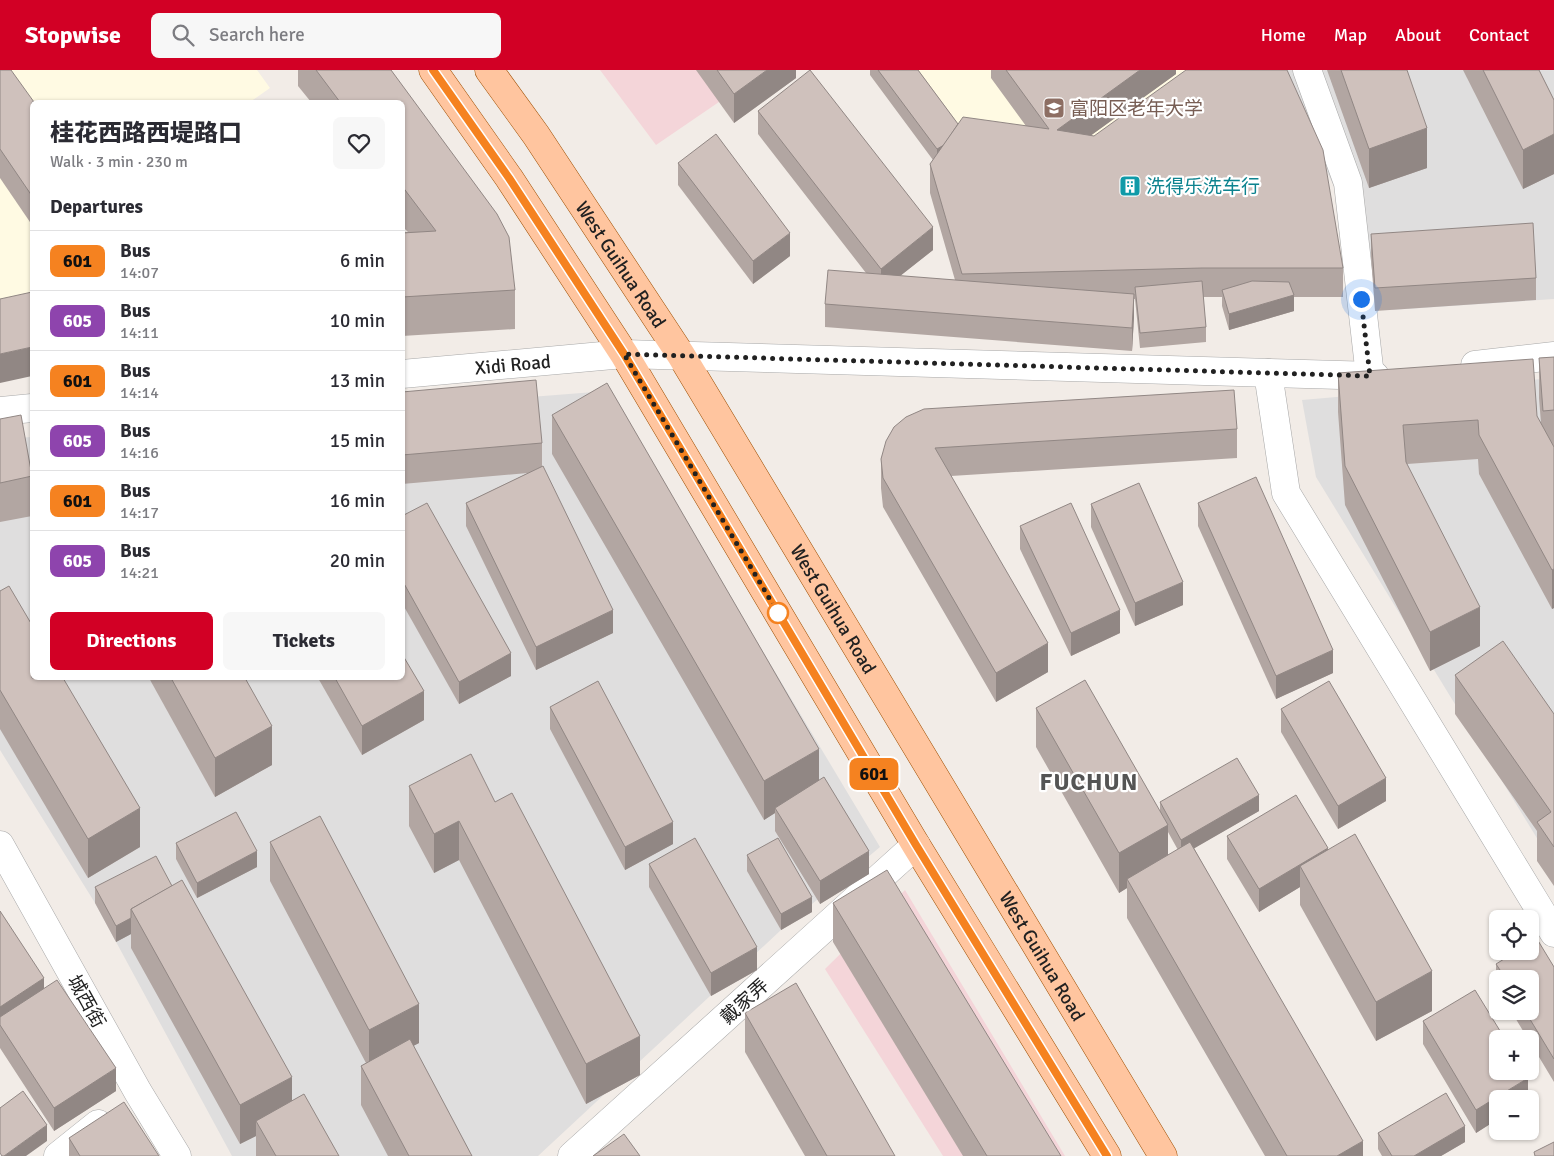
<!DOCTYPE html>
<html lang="en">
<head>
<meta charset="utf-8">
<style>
	:root { --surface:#fff; --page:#f7f7f7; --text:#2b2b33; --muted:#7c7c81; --line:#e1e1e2; --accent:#d20025 }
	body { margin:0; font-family:Signika,"Noto Sans SC",sans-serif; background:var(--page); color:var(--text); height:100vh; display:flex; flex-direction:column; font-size:19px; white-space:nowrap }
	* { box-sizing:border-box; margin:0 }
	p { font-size:16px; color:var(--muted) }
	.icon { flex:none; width:28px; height:28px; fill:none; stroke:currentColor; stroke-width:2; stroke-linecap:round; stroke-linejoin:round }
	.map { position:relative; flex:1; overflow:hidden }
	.panel { position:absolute; left:30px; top:30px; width:375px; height:580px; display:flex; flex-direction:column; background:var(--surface); border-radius:8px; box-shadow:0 1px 4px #0004 }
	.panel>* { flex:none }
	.badge { padding:0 10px; border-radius:8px; font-size:18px; line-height:32px }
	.fabs { position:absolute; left:1489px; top:840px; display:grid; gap:10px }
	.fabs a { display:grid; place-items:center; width:50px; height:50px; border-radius:8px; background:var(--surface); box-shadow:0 1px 4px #0004; font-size:25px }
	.you { position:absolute; width:25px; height:25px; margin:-12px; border:4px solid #fff; border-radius:50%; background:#1a73e8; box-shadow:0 0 0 8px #1a73e833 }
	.map>.badge { position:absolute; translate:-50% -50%; box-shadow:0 0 0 2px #fff }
	h2 { padding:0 20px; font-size:19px; line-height:45px }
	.round { display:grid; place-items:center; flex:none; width:52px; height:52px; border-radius:8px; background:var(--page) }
	.summary { display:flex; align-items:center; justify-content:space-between; height:85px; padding:0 20px }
	h1 { font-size:24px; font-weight:800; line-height:38px }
	.button { display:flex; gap:10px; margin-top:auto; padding:10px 20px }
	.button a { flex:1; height:58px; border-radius:8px; background:var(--accent); color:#fff; font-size:20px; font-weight:800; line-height:58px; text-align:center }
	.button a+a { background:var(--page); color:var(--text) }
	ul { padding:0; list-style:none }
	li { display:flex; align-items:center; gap:15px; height:60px; padding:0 20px; border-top:1px solid var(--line) }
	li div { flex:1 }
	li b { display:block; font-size:19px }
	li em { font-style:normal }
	li .badge { min-width:55px; font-weight:700; text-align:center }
	header { display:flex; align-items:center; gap:30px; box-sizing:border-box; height:70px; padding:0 25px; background:var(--accent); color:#fff }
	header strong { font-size:24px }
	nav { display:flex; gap:28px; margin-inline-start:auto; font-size:18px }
	.search { width:350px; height:45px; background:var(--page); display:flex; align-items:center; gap:12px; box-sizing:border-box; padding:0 18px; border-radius:8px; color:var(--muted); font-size:19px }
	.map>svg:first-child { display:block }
	.residential { fill:#dfdede }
	.commercial { fill:#f4d5d9 }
	.education { fill:#fffae3 }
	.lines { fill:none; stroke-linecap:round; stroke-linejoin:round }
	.minor-casing { stroke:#a8a8a8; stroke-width:29 }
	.major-casing { stroke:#9e4e00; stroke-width:29 }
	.minor { stroke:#fff; stroke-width:28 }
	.major { stroke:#ffc59f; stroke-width:28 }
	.wall { fill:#b2a6a2; fill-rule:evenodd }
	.shaded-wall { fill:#918784 }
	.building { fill:#cfc1bc; stroke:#918784 }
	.line-casing { stroke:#fff; stroke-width:11 }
	.line { stroke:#f58220; stroke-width:8 }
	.walk { stroke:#212121; stroke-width:5; stroke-dasharray:0 9 }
	.stop-dot { fill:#fff; stroke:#f58220; stroke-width:2.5 }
	.labels { text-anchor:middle; stroke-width:4.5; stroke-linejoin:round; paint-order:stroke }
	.education-label { font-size:19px; fill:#785e54; stroke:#fff; text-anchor:start }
	.culture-label { font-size:19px; fill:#0d838f; stroke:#fff; text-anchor:start }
	.street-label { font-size:19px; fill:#212121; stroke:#fff }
	.district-label { font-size:24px; font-weight:bold; letter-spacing:1px; fill:#545454; stroke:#fff }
</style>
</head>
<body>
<header>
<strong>Stopwise</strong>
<div class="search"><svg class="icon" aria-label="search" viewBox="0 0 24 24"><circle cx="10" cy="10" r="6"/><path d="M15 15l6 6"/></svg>Search here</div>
<nav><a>Home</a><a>Map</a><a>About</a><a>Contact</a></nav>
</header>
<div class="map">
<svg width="1554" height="1086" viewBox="0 0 1554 1086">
	<rect width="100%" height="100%" fill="#f2ece7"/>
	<!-- residential -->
	<g class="residential">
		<path d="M 1280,0 L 1554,0 L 1554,229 L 1391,240 Z"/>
		<path d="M 1554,308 L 1554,796 L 1316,407 L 1302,330 Z"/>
		<path d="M 607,321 L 880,777 L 781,860 L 538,1086 L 232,1086 L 95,833 L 0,680 L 0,369 L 32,367 L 32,608 L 402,608 L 403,337 Z"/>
	</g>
	<!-- commercial -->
	<g class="commercial">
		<path d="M 600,0 L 766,0 L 656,75 Z"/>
		<path d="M 905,820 L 1065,1086 L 943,1086 L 825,899 Z"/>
	</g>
	<!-- education -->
	<g class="education">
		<path d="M 0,0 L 257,0 L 270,18 L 250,32 L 32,32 L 32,300 L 0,304 Z"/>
		<path d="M 906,0 L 1225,0 L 1094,95 L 963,76 Z"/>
	</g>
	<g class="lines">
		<!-- minor casing -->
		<g class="minor-casing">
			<g id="minor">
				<path d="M 1307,0 L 1348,113 L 1370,306"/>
				<path d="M 1475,295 L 1554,286"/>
				<path d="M 1268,303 L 1286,423 L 1554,863"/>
				<path id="s1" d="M 402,304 L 624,284 L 1375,306"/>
				<path d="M 0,341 L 32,338"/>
				<path d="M 0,775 L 138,1022 L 177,1086"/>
				<path d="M 58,1086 L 98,1054"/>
				<path d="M 572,1086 L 916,775"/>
			</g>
		</g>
		<!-- major casing -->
		<g class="major-casing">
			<g id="major">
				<path d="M 433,0 L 509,108 L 624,284 L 916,775 L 1107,1086"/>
				<path id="s2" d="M 489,0 L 536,65 L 681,285 L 1163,1086"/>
			</g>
		</g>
		<!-- minor -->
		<use href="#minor" class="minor"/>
		<!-- major -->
		<use href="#major" class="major"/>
	</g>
	<!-- wall -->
	<g class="wall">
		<path d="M 0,0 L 32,32 L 32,155 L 0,108 Z"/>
		<path d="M 298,0 L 391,0 L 515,220 L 515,259 L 402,266 L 402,163 L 408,162 L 402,156 L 402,32 L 311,32 L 298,16 Z"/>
		<path d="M 696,0 L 796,0 L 796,8 L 734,53 Z"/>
		<path d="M 870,0 L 918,0 L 958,54 L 1026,56 L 991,8 L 991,0 L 1176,0 L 1176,4 L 1091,65 L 1343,198 L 1343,227 L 1294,227 L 1294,241 L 1229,260 L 1222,236 L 1222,227 L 1203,227 L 1206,257 L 1206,272 L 1140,278 L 1135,229 L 1134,229 L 1134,247 L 1132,281 L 825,257 L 825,234 L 866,203 L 758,64 L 758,41 L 933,180 L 900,206 L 955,210 L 930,123 L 930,94 L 933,90 L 870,5 Z"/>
		<path d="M 1327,0 L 1407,0 L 1427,98 L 1369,118 Z"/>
		<path d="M 1463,0 L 1539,0 L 1554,30 L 1554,104 L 1523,119 Z"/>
		<path d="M 678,93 L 790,186 L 753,214 L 678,115 Z"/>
		<path d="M 1371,164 L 1536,208 L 1536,230 L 1375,241 L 1371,187 Z"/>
		<path d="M 1554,287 L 1554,538 L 1552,539 L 1479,404 L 1478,389 L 1407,394 L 1480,576 L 1430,601 L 1345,435 L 1338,342 L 1338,303 L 1537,346 L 1541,353 L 1539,328 L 1539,288 Z"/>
		<path d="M 402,322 L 542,373 L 542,396 L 613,563 L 536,600 L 466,456 L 466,433 L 528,403 L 402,414 Z"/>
		<path d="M 552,345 L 819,711 L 869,804 L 820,834 L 775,761 L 775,743 L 764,750 L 552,384 Z"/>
		<path d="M 0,349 L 32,406 L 32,446 L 0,452 Z"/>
		<path d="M 894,357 L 1237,359 L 1237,388 L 951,406 L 1048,602 L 996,632 L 883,437 L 881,418 L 881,389 Z"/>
		<path d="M 1198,433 L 1333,603 L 1276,629 L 1198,456 Z"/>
		<path d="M 1091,434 L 1183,535 L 1135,556 L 1091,457 Z"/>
		<path d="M 402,446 L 511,606 L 459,634 L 402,533 Z"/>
		<path d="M 1020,456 L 1120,563 L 1071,586 L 1020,479 Z"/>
		<path d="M 0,521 L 140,777 L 88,808 L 0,659 Z"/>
		<path d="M 1455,605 L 1554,644 L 1554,816 L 1537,791 L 1537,761 L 1455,644 Z"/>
		<path d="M 149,608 L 245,608 L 272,695 L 215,727 Z"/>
		<path d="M 318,608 L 402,608 L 424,650 L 362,685 Z"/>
		<path d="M 550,637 L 673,774 L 625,800 L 550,659 Z"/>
		<path d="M 1036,638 L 1160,741 L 1160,732 L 1259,741 L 1194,778 L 1363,1086 L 1265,1086 L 1127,848 L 1127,818 L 1119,823 L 1036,677 ZM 1168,762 L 1178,780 L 1168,785 Z"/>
		<path d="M 1281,639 L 1386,731 L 1338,759 L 1281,662 Z"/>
		<path d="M 409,716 L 495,732 L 640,1005 L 586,1034 L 459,790 L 434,803 L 409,756 Z"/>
		<path d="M 1227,766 L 1328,780 L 1432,941 L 1376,971 L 1300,835 L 1300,817 L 1259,842 L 1227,789 Z"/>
		<path d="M 270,772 L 419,973 L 413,976 L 472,1086 L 388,1086 L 361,1035 L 361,996 L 366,993 L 270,811 Z"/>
		<path d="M 176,773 L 257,797 L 197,828 L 176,789 Z"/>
		<path d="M 747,785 L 812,842 L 781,860 L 747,801 Z"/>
		<path d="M 649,794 L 757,900 L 711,926 L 649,817 Z"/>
		<path d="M 172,816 L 292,1031 L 339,1086 L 256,1086 L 256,1066 L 240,1074 L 131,878 L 131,864 L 116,872 L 95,833 L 95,817 Z"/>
		<path d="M 833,833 L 1061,1086 L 963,1086 L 833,872 Z"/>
		<path d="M 0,841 L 44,918 L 116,1021 L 54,1061 L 0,978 Z"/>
		<path d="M 1496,894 L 1554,897 L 1554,1012 L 1530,972 L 1530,969 L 1528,969 L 1511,941 L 1530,941 L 1530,909 L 1498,909 L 1498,918 L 1496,916 Z"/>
		<path d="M 745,943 L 895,1086 L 805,1086 L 745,982 Z"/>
		<path d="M 1423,951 L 1528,1029 L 1498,1029 L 1498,1049 L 1476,1063 L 1423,974 Z"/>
		<path d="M 1378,1063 L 1465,1072 L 1441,1086 L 1382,1086 L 1378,1079 Z"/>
		<path d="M 69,1068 L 159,1086 L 69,1086 Z"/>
	</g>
	<!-- shaded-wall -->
	<g class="shaded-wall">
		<path d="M 767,0 L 796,0 L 796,8 L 734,53 L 734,24 Z"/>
		<path d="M 1140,0 L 1176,0 L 1176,4 L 1057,90 L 1057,60 Z"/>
		<path d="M 1427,58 L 1427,98 L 1369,118 L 1369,79 Z"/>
		<path d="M 963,61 L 937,95 L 937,79 Z"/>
		<path d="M 1554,64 L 1554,104 L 1523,119 L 1523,80 Z"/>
		<path d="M 933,157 L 933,180 L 881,221 L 881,199 Z"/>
		<path d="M 790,163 L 790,186 L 753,214 L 753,191 Z"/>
		<path d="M 1134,224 L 1134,247 L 1132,281 L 1132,258 Z"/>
		<path d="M 1294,225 L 1294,241 L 1229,260 L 1229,244 Z"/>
		<path d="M 32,277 L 32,306 L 0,313 L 0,284 Z"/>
		<path d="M 1554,499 L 1554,538 L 1552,539 L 1552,500 Z"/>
		<path d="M 1183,512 L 1183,535 L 1135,556 L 1135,533 Z"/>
		<path d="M 1480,537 L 1480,576 L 1430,601 L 1430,562 Z"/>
		<path d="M 613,540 L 613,563 L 536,600 L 536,577 Z"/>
		<path d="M 1120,540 L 1120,563 L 1071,586 L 1071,563 Z"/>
		<path d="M 1048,573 L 1048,602 L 996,632 L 996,603 Z"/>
		<path d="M 1333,580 L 1333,603 L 1276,629 L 1276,606 Z"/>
		<path d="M 511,583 L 511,606 L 459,634 L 459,612 Z"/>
		<path d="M 424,621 L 424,650 L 362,685 L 362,656 Z"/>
		<path d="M 272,656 L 272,695 L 215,727 L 215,688 Z"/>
		<path d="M 819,679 L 819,718 L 775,738 L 775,743 L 764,750 L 764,711 Z"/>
		<path d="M 1386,708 L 1386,731 L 1338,759 L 1338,736 Z"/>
		<path d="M 1259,725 L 1259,741 L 1181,786 L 1181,770 Z"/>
		<path d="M 140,738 L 140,777 L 88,808 L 88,769 Z"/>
		<path d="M 459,751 L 459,790 L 434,803 L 434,764 Z"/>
		<path d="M 673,752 L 673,774 L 625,800 L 625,777 Z"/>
		<path d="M 1168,755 L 1168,795 L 1127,809 L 1127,818 L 1119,823 L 1119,783 Z"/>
		<path d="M 1328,778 L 1328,801 L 1300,796 L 1300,817 L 1259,842 L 1259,819 Z"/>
		<path d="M 257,781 L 257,797 L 197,828 L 197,813 Z"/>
		<path d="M 869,781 L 869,804 L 820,834 L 820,811 Z"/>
		<path d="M 812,827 L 812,842 L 781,860 L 781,844 Z"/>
		<path d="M 131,848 L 131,864 L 116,872 L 116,856 Z"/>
		<path d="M 757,877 L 757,900 L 711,926 L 711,903 Z"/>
		<path d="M 1432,901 L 1432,941 L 1376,971 L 1376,932 Z"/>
		<path d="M 44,908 L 44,931 L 0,955 L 0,937 Z"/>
		<path d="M 419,934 L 419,973 L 369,999 L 369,960 Z"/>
		<path d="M 640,966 L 640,1005 L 586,1034 L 586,994 Z"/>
		<path d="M 116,998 L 116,1021 L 54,1061 L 54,1038 Z"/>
		<path d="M 292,1007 L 292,1046 L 256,1051 L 256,1066 L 240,1074 L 240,1035 Z"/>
		<path d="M 1528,1008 L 1528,1029 L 1498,1029 L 1498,1049 L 1476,1063 L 1476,1040 Z"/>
		<path d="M 47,1055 L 47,1071 L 26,1086 L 4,1086 Z"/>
		<path d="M 1465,1056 L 1465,1072 L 1441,1086 L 1414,1086 Z"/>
		<path d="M 1363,1071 L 1363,1086 L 1337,1086 Z"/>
	</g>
	<!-- building -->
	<g class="building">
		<path d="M 0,0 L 11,0 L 34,32 L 32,32 L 32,126 L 0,79 Z"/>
		<path d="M 316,0 L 391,0 L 497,144 L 509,167 L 515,220 L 402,227 L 402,163 L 436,161 L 402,116 L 402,32 L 340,32 Z"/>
		<path d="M 717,0 L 767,0 L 734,24 Z"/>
		<path d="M 810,0 L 933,157 L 881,199 L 758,41 Z"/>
		<path d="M 878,0 L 918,0 L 958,54 L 944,75 L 937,79 Z"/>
		<path d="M 1006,0 L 1140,0 L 1057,60 L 1094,66 L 1186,0 L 1287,0 L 1323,80 L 1343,198 L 1202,198 L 962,204 L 930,94 L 963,47 L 1049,59 Z"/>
		<path d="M 1341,0 L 1407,0 L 1427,58 L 1369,79 Z"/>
		<path d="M 1483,0 L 1539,0 L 1554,30 L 1554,64 L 1523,80 Z"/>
		<path d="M 716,64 L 790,163 L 753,191 L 678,93 Z"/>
		<path d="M 1533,153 L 1536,208 L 1375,218 L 1371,164 Z"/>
		<path d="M 828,200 L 1134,224 L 1132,258 L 825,234 Z"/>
		<path d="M 1202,211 L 1206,257 L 1140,263 L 1135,217 Z"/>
		<path d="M 1252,211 L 1289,212 L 1294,225 L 1229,244 L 1222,220 Z"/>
		<path d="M 32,222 L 32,277 L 0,284 L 0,229 Z"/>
		<path d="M 1554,287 L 1554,340 L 1543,341 L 1539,288 Z"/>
		<path d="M 1533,289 L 1537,346 L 1554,377 L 1554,499 L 1552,500 L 1479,365 L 1478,350 L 1403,355 L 1406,392 L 1480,537 L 1430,562 L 1345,396 L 1338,303 Z"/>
		<path d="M 536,310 L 542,373 L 402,385 L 402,322 Z"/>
		<path d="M 607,313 L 819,679 L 764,711 L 552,345 Z"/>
		<path d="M 1234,320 L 1237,359 L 935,378 L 1048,573 L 996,603 L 883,408 L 881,389 L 886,371 L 894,357 L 906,347 L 924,339 Z"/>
		<path d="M 21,345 L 32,406 L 0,413 L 0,349 Z"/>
		<path d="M 543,396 L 613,540 L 536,577 L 466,433 Z"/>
		<path d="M 1256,407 L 1333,580 L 1276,606 L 1198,433 Z"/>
		<path d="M 1139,413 L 1183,512 L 1135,533 L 1091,434 Z"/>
		<path d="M 427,433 L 511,583 L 459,612 L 402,510 L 402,446 Z"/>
		<path d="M 1071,433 L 1120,540 L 1071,563 L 1020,456 Z"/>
		<path d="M 9,516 L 32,555 L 32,608 L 63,608 L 140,738 L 88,769 L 0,620 L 0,521 Z"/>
		<path d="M 1503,571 L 1554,644 L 1554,777 L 1537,752 L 1551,742 L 1455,605 Z"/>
		<path d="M 402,584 L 424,621 L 362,656 L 335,608 L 402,608 Z"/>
		<path d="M 171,608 L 245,608 L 272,656 L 215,688 Z"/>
		<path d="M 1085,610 L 1168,755 L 1119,783 L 1036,638 Z"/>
		<path d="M 598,611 L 673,752 L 625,777 L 550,637 Z"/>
		<path d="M 1329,611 L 1386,708 L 1338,736 L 1281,639 Z"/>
		<path d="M 471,684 L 495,732 L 512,723 L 640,966 L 586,994 L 459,751 L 434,764 L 409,716 Z"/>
		<path d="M 1237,688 L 1259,725 L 1181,770 L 1160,732 Z"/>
		<path d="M 824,707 L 869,781 L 820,811 L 775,738 Z"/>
		<path d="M 1296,725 L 1328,778 L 1259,819 L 1227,766 Z"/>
		<path d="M 236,742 L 257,781 L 197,813 L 176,773 Z"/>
		<path d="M 320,746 L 419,934 L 369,960 L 270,772 Z"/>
		<path d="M 1355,764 L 1432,901 L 1376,932 L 1300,796 Z"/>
		<path d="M 695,768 L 757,877 L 711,903 L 649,794 Z"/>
		<path d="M 778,768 L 812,827 L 781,844 L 747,785 Z"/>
		<path d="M 1190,772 L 1363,1071 L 1337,1086 L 1287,1086 L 1127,809 Z"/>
		<path d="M 156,786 L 172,816 L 131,839 L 131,848 L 116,856 L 95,817 Z"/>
		<path d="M 887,800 L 1061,1086 L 987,1086 L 833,833 Z"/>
		<path d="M 182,810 L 292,1007 L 240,1035 L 131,839 Z"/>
		<path d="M 0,841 L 44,908 L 0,937 Z"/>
		<path d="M 1537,869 L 1554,897 L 1554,989 L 1525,941 L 1530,941 L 1530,909 L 1506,909 L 1496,894 L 1517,881 L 1530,881 L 1530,873 Z"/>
		<path d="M 57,910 L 116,998 L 54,1038 L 0,955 L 0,947 Z"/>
		<path d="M 796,913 L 895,1086 L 827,1086 L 745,943 Z"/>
		<path d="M 1475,920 L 1505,969 L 1498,969 L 1498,1001 L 1524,1001 L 1528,1008 L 1476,1040 L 1423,951 Z"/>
		<path d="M 410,969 L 472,1086 L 409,1086 L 361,996 Z"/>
		<path d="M 23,1021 L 47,1055 L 4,1086 L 2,1086 L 0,1083 L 0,1038 Z"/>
		<path d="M 1446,1023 L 1465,1056 L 1414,1086 L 1392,1086 L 1378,1063 Z"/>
		<path d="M 304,1024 L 339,1086 L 276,1086 L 256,1051 Z"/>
		<path d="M 124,1032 L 159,1086 L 80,1086 L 69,1068 Z"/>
		<path d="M 624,1064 L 640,1086 L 593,1086 Z"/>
		<path d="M 1554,1072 L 1554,1086 L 1535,1086 L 1534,1082 Z"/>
	</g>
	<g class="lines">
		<!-- line casing -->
		<g class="line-casing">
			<path id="line" d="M 433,0 L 509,108 L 624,284 L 916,775 L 1107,1086"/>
		</g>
		<!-- line -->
		<use href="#line" class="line"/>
		<!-- walk -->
		<path class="walk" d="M 778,543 L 624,284 L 1370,306 L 1361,229"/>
	</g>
	<!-- icons -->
	<defs>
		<g id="university-square" transform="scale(1.125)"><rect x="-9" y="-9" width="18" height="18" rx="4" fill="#8d6e63" stroke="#fff"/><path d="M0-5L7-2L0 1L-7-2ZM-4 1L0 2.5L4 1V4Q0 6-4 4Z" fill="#fff"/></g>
		<g id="building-square" transform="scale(1.125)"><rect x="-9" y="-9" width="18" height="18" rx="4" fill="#0f9aa8" stroke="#fff"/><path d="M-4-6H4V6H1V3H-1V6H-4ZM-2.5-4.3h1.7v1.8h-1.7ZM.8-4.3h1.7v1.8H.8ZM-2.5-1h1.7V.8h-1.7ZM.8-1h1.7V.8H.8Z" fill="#fff"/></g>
	</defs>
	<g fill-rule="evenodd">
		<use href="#university-square" x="1054" y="38"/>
		<use href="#building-square" x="1130" y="116"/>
	</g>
	<!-- markers -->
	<circle class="stop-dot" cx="778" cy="543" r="10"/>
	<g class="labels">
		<!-- education labels -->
		<g class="education-label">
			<text x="1070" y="45">富阳区老年大学</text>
		</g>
		<!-- culture labels -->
		<g class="culture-label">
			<text x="1146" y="123">洗得乐洗车行</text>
		</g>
		<!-- street labels -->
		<g class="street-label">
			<text dy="7" stroke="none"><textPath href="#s2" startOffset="235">West Guihua Road</textPath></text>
			<text dy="7" stroke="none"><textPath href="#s1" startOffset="111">Xidi Road</textPath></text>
			<text dy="7" stroke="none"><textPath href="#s2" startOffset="640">West Guihua Road</textPath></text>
			<text dy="7" stroke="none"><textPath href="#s2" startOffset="1045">West Guihua Road</textPath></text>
			<text transform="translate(87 931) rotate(61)" y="7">城西街</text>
			<text transform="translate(744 931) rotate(-42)" y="7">戴家弄</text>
		</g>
		<!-- district labels -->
		<g class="district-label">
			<text x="1089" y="720">FUCHUN</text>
		</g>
	</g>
</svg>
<div class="fabs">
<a><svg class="icon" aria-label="locate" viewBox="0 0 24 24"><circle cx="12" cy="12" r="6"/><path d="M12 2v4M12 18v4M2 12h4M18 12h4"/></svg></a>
<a><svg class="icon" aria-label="layers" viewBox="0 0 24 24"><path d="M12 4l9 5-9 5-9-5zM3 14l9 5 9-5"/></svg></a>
<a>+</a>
<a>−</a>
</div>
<div class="you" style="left:1361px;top:229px"></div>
<b class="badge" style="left:874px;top:704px;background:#f58220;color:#111">601</b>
<section class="panel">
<div class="summary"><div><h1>桂花西路西堤路口</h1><p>Walk · 3 min · 230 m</p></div><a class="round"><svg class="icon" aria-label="heart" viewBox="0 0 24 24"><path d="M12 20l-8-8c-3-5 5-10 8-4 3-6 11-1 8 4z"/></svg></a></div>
<h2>Departures</h2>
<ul>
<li><span class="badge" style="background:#f58220;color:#111">601</span><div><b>Bus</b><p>14:07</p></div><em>6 min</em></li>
<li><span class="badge" style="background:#8e44ad;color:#fff">605</span><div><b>Bus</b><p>14:11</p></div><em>10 min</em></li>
<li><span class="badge" style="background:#f58220;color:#111">601</span><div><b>Bus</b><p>14:14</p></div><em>13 min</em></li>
<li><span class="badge" style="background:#8e44ad;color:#fff">605</span><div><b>Bus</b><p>14:16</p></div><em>15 min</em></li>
<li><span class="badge" style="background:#f58220;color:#111">601</span><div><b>Bus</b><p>14:17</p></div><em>16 min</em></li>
<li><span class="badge" style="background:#8e44ad;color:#fff">605</span><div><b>Bus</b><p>14:21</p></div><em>20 min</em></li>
</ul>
<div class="button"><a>Directions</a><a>Tickets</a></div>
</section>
</div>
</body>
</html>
